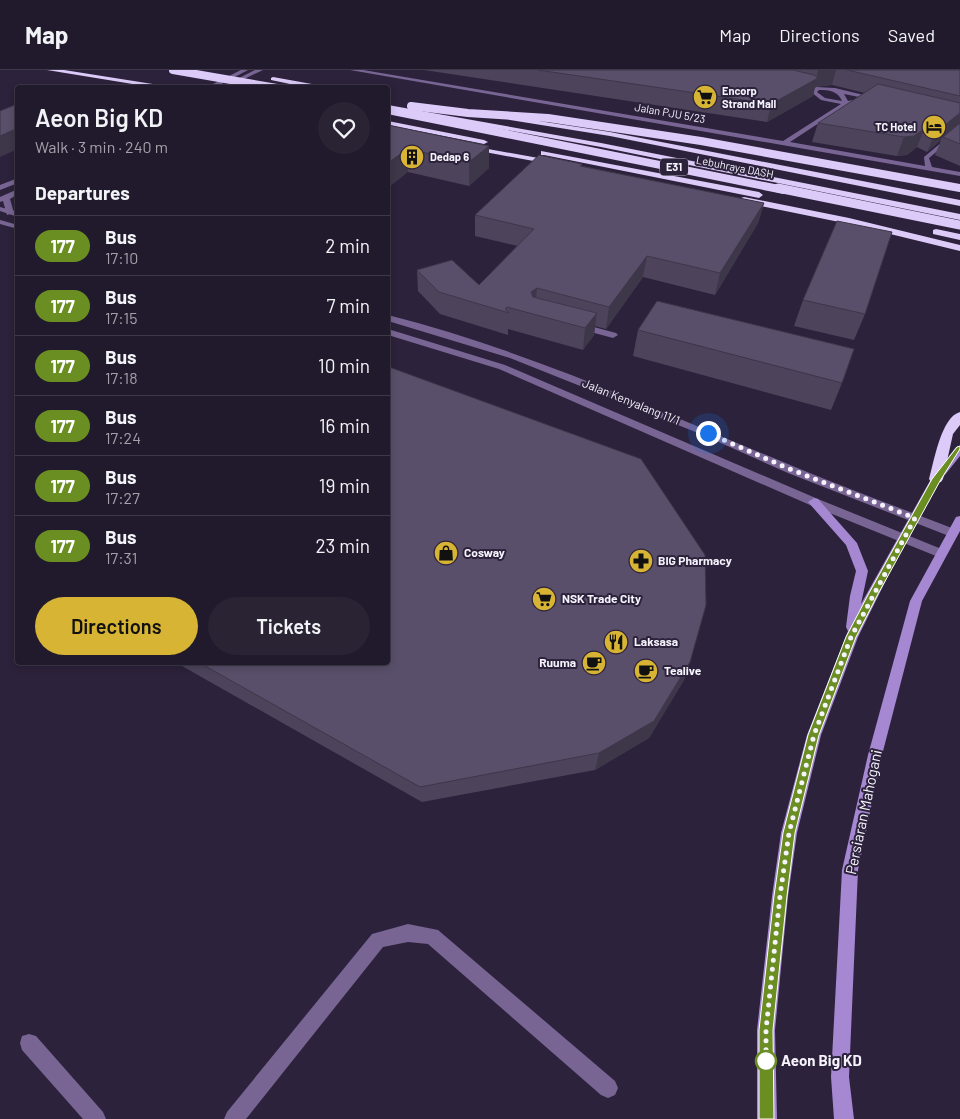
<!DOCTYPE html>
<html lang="en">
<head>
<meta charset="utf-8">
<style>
	:root { --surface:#211a2c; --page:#292334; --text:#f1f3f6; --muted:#a2a1a9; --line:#3e3848; --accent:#d8b434 }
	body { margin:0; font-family:Barlow,sans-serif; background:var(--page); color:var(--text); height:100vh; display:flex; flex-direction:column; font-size:19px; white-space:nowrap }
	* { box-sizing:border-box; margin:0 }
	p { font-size:16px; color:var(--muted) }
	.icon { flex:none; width:28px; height:28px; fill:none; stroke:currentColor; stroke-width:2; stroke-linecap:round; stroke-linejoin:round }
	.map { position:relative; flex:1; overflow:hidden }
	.drawer { position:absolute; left:15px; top:15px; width:375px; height:580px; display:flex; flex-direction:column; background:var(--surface); border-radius:5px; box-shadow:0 2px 8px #0003,0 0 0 1px var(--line) }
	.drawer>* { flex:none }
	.badge { padding:0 10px; border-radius:16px; font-size:18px; line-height:32px }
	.you { position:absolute; width:25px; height:25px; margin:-12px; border:4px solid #fff; border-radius:50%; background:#1a73e8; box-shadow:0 0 0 8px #1a73e833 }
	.map>.badge { position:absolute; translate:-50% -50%; box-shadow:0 0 0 2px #fff }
	h2 { padding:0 20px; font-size:19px; line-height:45px }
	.round { display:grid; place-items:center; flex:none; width:52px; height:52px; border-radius:26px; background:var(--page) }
	.head { display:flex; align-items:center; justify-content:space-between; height:85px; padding:0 20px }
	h1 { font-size:24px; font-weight:600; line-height:38px }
	.primary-button { display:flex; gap:10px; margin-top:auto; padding:10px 20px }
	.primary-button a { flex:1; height:58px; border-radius:30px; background:var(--accent); color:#111; font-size:20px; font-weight:600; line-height:58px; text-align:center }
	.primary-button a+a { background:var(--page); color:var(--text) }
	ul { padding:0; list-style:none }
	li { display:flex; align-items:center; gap:15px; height:60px; padding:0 20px; border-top:1px solid var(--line) }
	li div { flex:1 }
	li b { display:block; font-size:19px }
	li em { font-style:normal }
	li .badge { min-width:55px; font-weight:700; text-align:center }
	header { display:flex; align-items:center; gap:30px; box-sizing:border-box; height:70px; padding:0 25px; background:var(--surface); border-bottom:1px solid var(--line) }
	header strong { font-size:24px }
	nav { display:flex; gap:28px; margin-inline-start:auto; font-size:18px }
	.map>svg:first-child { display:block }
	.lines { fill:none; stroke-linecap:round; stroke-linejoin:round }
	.minor { fill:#786594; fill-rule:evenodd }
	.tertiary { fill:#786594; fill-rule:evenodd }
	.secondary { fill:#a587d2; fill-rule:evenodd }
	.motorway { fill:#dccaf9; fill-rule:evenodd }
	.motorway-bridge-far1 { stroke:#dccaf9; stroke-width:8 }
	.motorway-bridge { stroke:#dccaf9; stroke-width:9 }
	.wall { fill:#4d445b }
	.shaded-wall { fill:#3e374a }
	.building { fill:#594f6a; stroke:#3e374a }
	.line { fill:#6b8e23; stroke:#fff }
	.walk { stroke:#f6f3fd; stroke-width:5; stroke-dasharray:0 9 }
	.stop-dot { fill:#fff; stroke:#6b8e23; stroke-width:2.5 }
	.labels { text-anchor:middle; stroke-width:4; stroke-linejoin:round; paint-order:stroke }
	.far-poi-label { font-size:11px; font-weight:bold; fill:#f6f3fd; stroke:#2c223b; text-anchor:start }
	.far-street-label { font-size:11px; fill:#f6f3fd; stroke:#2c223b }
	.shield { fill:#2c223b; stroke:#b9b4c3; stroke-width:1 }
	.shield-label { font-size:11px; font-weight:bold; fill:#f6f3fd }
	.street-label { font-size:12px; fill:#f6f3fd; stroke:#2c223b }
	.poi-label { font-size:12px; font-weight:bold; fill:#f6f3fd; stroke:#2c223b; text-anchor:start }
	.near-street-label { font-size:15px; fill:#f6f3fd; stroke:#2c223b }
	.near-stop-label { font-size:15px; font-weight:bold; fill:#f6f3fd; stroke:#2c223b; text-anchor:start }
</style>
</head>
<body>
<header>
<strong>Map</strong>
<nav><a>Map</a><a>Directions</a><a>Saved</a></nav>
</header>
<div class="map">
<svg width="960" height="1049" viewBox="0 0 960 1049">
	<rect width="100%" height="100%" fill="#2c223b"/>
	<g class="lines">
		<!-- minor -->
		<g class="minor">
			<path d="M 350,0 L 363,0 L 783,71 L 841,34 L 821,30 L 811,22 L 816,17 L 835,18 L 880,29 L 848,34 L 790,72 L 925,96 L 924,87 L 960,57 L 960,62 L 929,88 L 932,97 L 960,102 L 960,106 ZM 819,20 C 829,20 838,21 842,31 L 825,28 L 817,22 ZM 844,24 L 864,28 L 848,31 Z"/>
			<path d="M 0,137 L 18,142 L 18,147 L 0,141 Z"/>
			<path d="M 0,150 L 18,155 L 18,159 L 0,154 Z"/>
			<path d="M 388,245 C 529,281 661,342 795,397 C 848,419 903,439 957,460 L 959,463 L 953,467 L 949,466 L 788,403 L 703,365 L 510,288 L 388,251 Z"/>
			<path d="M 579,253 L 616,263 L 618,265 L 613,268 L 576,258 L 575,256 Z"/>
			<path d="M 388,259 L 505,295 L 818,429 L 944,480 L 946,483 L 944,486 L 936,486 L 810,435 L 499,299 L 388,265 Z"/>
			<path d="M 408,854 L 438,860 L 615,1011 L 618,1018 L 615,1025 L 608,1028 L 601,1025 L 428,874 L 408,872 L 383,877 L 246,1049 L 224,1049 L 227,1042 L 372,864 Z"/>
			<path d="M 29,964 L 36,966 L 103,1042 L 106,1049 L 83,1049 L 22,980 L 20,973 L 22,966 Z"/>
		</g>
		<!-- tertiary -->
		<g class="tertiary">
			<path d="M 241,0 L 248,0 L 214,18 L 205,18 Z"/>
			<path d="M 255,0 L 263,0 L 240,11 L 235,10 Z"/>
			<path d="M 18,108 L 18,113 L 0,120 L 0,115 Z"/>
			<path d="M 18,119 L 18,124 L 10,129 L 14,143 L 7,145 L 3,131 L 0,132 L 0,127 Z"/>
		</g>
		<!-- secondary -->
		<g class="secondary">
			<path d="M 960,376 L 960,386 L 940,411 L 894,494 L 858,567 L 821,665 L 797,763 L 788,826 L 775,960 L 777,1049 L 757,1049 L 757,960 L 772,826 L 781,763 L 807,665 L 848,561 L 846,557 L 850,526 L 856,501 L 846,475 L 808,432 L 814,428 L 818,429 L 857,473 L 868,501 L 861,534 L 931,409 L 956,377 Z"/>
			<path d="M 960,446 L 960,461 L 922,531 L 882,685 L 858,800 L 849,1007 L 854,1049 L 834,1049 L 831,1007 L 842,800 L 868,685 L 910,531 L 956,447 Z"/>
		</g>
		<!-- motorway -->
		<g class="motorway">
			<path d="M 47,0 L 64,0 L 178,18 L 157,18 Z"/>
			<path d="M 273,7 L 323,16 L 326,18 L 309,18 L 271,10 L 271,8 Z"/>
			<path d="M 388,35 L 601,73 L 960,144 L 960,150 L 601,77 L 389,39 Z"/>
			<path d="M 507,46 L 610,62 L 960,130 L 960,136 L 610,66 L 510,50 L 506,48 Z"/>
			<path d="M 388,51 L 484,70 L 488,72 L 484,74 L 388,55 Z"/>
			<path d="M 466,75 L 555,91 L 559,93 L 555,95 L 469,79 L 465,77 Z"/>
			<path d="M 541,81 L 759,122 L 763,125 L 759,128 L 544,85 L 541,85 Z"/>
			<path d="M 744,127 L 849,148 L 960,175 L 960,181 L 849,154 L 741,132 L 741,128 Z"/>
			<path d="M 936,159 L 960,164 L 960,170 L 933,164 L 933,160 Z"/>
			<path d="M 960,342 L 960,355 L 953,364 L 943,409 L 941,412 L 931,412 L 929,409 C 934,392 941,347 960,342 Z"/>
		</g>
		<!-- motorway-bridge-far1 -->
		<g class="motorway-bridge-far1">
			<path d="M 173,0 L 277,18"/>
			<path d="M 411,36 L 468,43 L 548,48 L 701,71 L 960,118"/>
			<path d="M 388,40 L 784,120"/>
		</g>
		<!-- motorway-bridge -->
		<path class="motorway-bridge" d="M 778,118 L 960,155"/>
	</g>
	<!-- wall -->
	<g class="wall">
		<path d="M 424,0 L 960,0 L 960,96 L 935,85 L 941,70 L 927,82 L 917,77 L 907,85 L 897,86 L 812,72 L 818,53 L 865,23 L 832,15 L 815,17 L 813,26 L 767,52 Z"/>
		<path d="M 388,55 L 489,98 L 469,116 L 408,102 Z"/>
		<path d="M 582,94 L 582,96 L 764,133 L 758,153 L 715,225 L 643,207 L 606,259 L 595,256 L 594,265 L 583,280 L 508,259 L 508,265 L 440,244 L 418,221 L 417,200 L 479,215 L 518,176 L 475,166 L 475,145 Z"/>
		<path d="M 803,230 L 865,244 L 854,270 L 794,256 Z"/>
		<path d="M 638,260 L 842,313 L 831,340 L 633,286 Z"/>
		<path d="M 175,592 L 690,592 L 684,610 L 649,668 L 595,700 L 422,732 Z"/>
	</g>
	<!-- shaded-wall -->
	<g class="shaded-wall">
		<path d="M 818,0 L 836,0 L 832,15 L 815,17 L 813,26 L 767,52 L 771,34 L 816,9 Z"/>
		<path d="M 960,43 L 960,55 L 943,67 L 941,70 L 927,82 L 935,63 Z"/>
		<path d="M 18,58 L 18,79 L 0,87 L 0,66 Z"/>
		<path d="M 924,59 L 917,77 L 907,85 L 897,86 L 904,67 Z"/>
		<path d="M 489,76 L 489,98 L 469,116 L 469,92 Z"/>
		<path d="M 407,79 L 408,102 L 388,118 L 388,93 Z"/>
		<path d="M 764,133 L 758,153 L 715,225 L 720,203 Z"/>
		<path d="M 647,186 L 643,207 L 606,259 L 609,237 Z"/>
		<path d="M 537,218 L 535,240 L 530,244 L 531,222 Z"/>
		<path d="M 597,243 L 594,265 L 583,280 L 585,258 Z"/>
		<path d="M 690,592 L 684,610 L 649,668 L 595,700 L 599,683 Z"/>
	</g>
	<!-- building -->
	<g class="building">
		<path d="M 538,0 L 793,0 L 814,5 L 818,8 L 771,34 Z"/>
		<path d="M 847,0 L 960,0 L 960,26 Z"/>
		<path d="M 878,14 L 960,33 L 960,43 L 935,63 L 924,59 L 914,66 L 904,67 L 818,53 Z"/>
		<path d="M 15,35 L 18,35 L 18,58 L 0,66 L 0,41 Z"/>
		<path d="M 960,53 L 960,74 L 943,67 Z"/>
		<path d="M 388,55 L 489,76 L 469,92 L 407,79 L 388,93 Z"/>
		<path d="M 539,85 L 582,94 L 580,96 L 764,133 L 720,203 L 647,186 L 609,237 L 537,218 L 531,222 L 533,227 L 597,243 L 585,258 L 507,237 L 505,239 L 509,243 L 439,222 L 417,200 L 452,190 L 479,215 L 534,159 L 475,145 Z"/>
		<path d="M 837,151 L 892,162 L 865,244 L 803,230 Z"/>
		<path d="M 657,231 L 854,279 L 842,313 L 638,260 Z"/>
		<path d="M 389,297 L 641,389 L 705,485 L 706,535 L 690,592 L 654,651 L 599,683 L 420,717 L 198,592 L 388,592 L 388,298 Z"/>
	</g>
	<!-- line -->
	<path class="line" d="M 960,376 L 960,379 L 940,411 L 878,524 L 856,567 L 819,665 L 795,763 L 787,826 L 773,960 L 774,1049 L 759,1049 L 759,960 L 774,826 L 783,763 L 808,665 L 846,567 L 869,523 L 932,409 L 957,377 Z"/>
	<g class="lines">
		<!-- walk -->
		<path class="walk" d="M 708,363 L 792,400 L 915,448 L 851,567 L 814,665 L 789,763 L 780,826 L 766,960 L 766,997 L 766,991"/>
	</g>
	<!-- icons -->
	<defs>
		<g id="supermarket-disc" transform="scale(1.25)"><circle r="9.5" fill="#d8b434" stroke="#2c223b"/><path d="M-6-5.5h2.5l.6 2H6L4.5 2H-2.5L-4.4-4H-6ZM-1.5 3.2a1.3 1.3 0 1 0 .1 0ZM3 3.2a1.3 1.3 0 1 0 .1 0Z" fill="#111"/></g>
		<g id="hotel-disc" transform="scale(1.25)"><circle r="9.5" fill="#d8b434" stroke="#2c223b"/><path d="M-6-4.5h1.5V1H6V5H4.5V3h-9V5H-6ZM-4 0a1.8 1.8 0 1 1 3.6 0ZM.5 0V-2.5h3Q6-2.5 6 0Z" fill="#111"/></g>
		<g id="building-disc" transform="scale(1.25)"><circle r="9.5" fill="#d8b434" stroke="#2c223b"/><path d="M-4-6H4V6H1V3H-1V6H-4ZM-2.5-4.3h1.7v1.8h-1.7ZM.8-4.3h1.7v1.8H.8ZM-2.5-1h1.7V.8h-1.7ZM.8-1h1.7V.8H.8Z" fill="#111"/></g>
		<g id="shop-disc" transform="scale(1.25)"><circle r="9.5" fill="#d8b434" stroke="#2c223b"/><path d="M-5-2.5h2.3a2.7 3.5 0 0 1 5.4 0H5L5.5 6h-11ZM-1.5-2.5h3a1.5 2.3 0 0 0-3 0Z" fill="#111"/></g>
		<g id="pharmacy-disc" transform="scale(1.25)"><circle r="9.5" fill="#d8b434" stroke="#2c223b"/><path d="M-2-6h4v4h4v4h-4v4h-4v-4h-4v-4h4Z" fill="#111"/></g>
		<g id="restaurant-disc" transform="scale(1.25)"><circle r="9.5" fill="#d8b434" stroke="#2c223b"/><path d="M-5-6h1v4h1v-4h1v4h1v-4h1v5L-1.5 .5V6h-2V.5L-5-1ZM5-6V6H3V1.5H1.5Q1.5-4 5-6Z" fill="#111"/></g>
		<g id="cafe-disc" transform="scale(1.25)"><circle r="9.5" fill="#d8b434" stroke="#2c223b"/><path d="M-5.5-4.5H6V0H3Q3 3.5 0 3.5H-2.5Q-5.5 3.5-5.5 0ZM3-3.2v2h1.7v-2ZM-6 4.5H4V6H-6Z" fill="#111"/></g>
	</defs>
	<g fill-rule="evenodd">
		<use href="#supermarket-disc" x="705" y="27"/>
		<use href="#hotel-disc" x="934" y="57"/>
		<use href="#building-disc" x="412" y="87"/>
		<use href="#shop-disc" x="446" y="483"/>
		<use href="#pharmacy-disc" x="641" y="491"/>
		<use href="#supermarket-disc" x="544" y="529"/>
		<use href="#restaurant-disc" x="616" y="572"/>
		<use href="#cafe-disc" x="594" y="593"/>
		<use href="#cafe-disc" x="646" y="601"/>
	</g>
	<!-- markers -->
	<circle class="stop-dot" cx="766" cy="991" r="10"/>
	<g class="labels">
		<!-- far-poi labels -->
		<g class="far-poi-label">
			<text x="722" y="25">Encorp<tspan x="722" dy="13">Strand Mall</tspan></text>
			<text x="916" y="61" text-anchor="end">TC Hotel</text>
			<text x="430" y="91">Dedap 6</text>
		</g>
		<!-- far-street labels -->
		<g class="far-street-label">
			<text transform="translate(670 43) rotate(10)" y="4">Jalan PJU 5/23</text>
			<text transform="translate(735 97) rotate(11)" y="4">Lebuhraya DASH</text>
		</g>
		<!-- shield labels -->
		<rect class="shield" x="660" y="88.5" width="28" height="17" rx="4"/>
		<g class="shield-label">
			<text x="674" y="101">E31</text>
		</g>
		<!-- street labels -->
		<g class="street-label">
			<text transform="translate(631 332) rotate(22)" y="4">Jalan Kenyalang 11/1</text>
		</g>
		<!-- poi labels -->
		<g class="poi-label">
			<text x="464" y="487">Cosway</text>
			<text x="658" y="495">BIG Pharmacy</text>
			<text x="562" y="533">NSK Trade City</text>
			<text x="634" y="576">Laksasa</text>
			<text x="576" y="597" text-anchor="end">Ruuma</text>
			<text x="664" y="605">Tealive</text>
		</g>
		<!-- near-street labels -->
		<g class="near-street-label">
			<text transform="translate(864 742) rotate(-78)" y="5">Persiaran Mahogani</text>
		</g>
		<!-- near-stop labels -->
		<g class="near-stop-label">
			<text x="781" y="996">Aeon Big KD</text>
		</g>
	</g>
</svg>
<div class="you" style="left:708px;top:363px"></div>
<section class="drawer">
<div class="head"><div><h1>Aeon Big KD</h1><p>Walk · 3 min · 240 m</p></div><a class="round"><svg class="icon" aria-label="heart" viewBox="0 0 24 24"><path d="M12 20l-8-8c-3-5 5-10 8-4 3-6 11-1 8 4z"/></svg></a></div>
<h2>Departures</h2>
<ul>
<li><span class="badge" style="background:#6b8e23;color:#fff">177</span><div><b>Bus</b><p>17:10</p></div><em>2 min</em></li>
<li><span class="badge" style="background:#6b8e23;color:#fff">177</span><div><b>Bus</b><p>17:15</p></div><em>7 min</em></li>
<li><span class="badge" style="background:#6b8e23;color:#fff">177</span><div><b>Bus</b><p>17:18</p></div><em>10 min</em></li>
<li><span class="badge" style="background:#6b8e23;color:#fff">177</span><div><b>Bus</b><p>17:24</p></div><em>16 min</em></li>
<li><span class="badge" style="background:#6b8e23;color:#fff">177</span><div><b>Bus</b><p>17:27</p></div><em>19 min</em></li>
<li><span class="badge" style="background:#6b8e23;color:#fff">177</span><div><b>Bus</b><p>17:31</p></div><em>23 min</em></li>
</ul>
<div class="primary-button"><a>Directions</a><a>Tickets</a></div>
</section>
</div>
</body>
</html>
